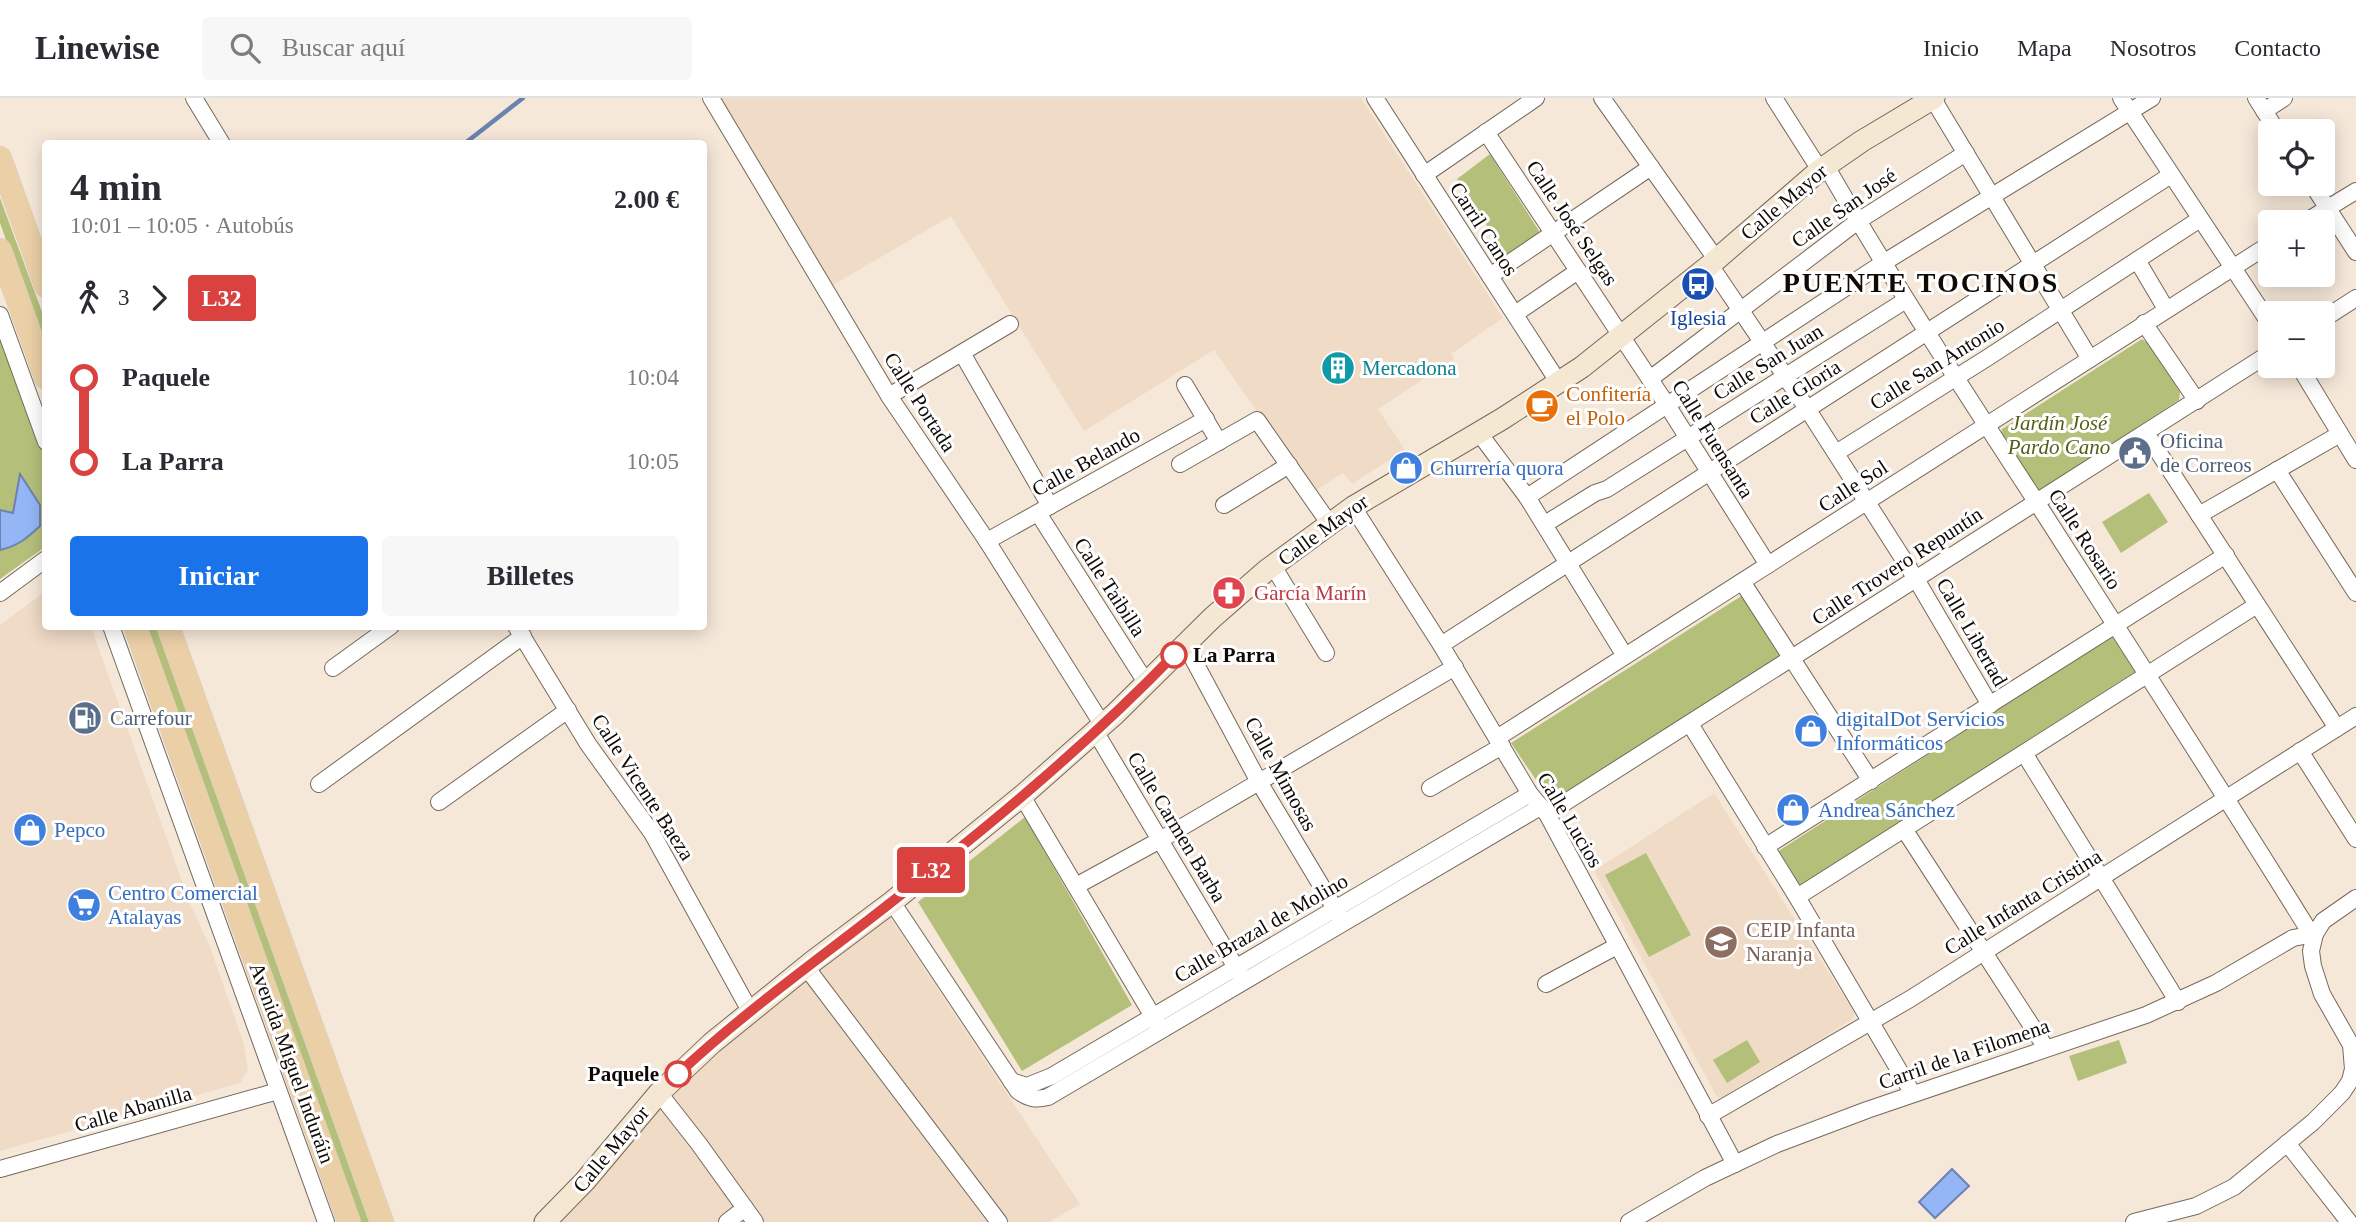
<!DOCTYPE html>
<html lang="es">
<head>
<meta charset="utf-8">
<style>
	:root { --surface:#fff; --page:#f7f7f7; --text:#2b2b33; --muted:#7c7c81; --line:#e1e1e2; --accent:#1a73e8 }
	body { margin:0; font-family:Georgia,serif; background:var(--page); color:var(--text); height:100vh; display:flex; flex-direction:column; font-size:26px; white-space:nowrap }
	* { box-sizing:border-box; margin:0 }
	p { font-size:23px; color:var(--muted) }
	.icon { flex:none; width:38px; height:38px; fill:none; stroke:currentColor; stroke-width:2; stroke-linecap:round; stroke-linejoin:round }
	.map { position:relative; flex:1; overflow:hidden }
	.drawer { position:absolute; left:42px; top:42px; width:665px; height:490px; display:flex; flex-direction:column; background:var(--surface); border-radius:7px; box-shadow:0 4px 18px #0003 }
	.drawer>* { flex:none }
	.badge { padding:0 14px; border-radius:5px; font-size:24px; line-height:46px }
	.controls { position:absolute; left:2258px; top:21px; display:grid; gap:14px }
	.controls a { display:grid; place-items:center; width:77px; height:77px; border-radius:7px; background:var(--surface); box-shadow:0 4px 18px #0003; font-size:35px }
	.map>.badge { position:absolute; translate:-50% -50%; box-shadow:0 0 0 4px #fff }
	.legs { display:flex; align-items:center; gap:10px; height:77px; padding:0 28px; font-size:23px }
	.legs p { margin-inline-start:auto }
	.headline { display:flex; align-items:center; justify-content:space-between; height:119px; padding:0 28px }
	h1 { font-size:38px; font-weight:800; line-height:52px }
	.action { display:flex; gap:14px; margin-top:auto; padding:14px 28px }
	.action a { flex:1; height:80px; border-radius:7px; background:var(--accent); color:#fff; font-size:28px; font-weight:800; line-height:80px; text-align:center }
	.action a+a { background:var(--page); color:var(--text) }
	ul { padding:0 28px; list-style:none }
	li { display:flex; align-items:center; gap:24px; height:84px; font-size:26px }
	li i { display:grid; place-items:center; width:10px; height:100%; margin:0 9px; background:currentColor }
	li i::after { content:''; width:18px; height:18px; margin:-9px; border:5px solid; border-radius:50%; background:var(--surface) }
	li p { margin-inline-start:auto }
	li:first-child i { background:linear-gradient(#0000 50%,currentColor 0) }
	li:last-child i { background:linear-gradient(currentColor 50%,#0000 0) }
	header { display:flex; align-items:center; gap:42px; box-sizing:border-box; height:98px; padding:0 35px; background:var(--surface); border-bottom:2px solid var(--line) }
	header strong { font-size:33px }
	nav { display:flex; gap:38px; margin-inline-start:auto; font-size:24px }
	.search { width:490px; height:63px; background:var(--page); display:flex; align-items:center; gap:18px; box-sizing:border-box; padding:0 24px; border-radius:7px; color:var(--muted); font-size:26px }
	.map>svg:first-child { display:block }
	.built { fill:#efdbc6 }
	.green { fill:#b4c07a }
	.water { fill:#94b6f7; stroke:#6c82af; stroke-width:2 }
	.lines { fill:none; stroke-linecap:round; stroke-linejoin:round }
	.stream { stroke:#6c82af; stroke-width:4.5 }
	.street-casing { stroke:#75695b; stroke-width:18 }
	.secondary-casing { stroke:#75695b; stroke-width:23 }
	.primary-casing { stroke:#cfcecd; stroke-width:24 }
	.street { stroke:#fff; stroke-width:16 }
	.secondary { stroke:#f5e8d3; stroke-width:21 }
	.primary { stroke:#ebd0a7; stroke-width:23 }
	.line-1-casing { stroke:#fff; stroke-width:16 }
	.line-1 { stroke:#da4240; stroke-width:10 }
	.stop-1-dot { fill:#fff; stroke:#da4240; stroke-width:3.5 }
	.labels { text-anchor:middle; stroke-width:6; stroke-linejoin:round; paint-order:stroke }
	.street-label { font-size:21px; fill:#0f0a06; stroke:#fff }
	.transit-label { font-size:21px; fill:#164399; stroke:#fff }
	.culture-label { font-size:21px; fill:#0d838f; stroke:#fff; text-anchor:start }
	.food-label { font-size:21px; fill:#c56008; stroke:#fff; text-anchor:start }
	.park-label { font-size:21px; font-style:italic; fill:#555e16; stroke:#fff }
	.service-label { font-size:21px; fill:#4e5e75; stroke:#fff; text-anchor:start }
	.shop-label { font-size:21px; fill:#366cbe; stroke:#fff; text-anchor:start }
	.health-label { font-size:21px; fill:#be3a42; stroke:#fff; text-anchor:start }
	.stop-label { font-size:21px; font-weight:bold; fill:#0f0a06; stroke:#fff; text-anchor:start }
	.education-label { font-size:21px; fill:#785e54; stroke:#fff; text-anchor:start }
	.district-label { font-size:28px; font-weight:bold; letter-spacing:2px; fill:#0f0a06; stroke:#fff }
</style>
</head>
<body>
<header>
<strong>Linewise</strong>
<div class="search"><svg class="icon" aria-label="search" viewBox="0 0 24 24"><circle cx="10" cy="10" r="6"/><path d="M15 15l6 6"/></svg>Buscar aquí</div>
<nav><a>Inicio</a><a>Mapa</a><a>Nosotros</a><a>Contacto</a></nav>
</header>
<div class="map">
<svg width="2356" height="1124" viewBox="0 0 2356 1124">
	<rect width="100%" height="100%" fill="#f6e8d9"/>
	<!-- built -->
	<g class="built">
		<path d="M 707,0 L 1361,0 L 1503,220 L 1451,256 L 1454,261 L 1378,311 L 1405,352 L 1352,386 L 1343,375 L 1313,394 L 1214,252 L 1084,333 L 951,118 L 821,194 Z"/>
		<path d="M 45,494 L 46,528 L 91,529 L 191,808 L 210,849 L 243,943 L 248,972 L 240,985 L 0,1053 L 0,527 Z"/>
		<path d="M 1714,695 L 1854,914 L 1854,920 L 1725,1001 L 1717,999 L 1594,773 Z"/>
		<path d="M 884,810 L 1080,1106 L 1049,1124 L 557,1124 L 626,1032 Z"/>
	</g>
	<!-- green -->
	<g class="green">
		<path d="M 1490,56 L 1541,136 L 1507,159 L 1457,81 Z"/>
		<path d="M 0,100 L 45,222 L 45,251 L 0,125 Z"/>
		<path d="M 0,236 L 46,363 L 45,449 L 0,481 Z"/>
		<path d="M 2142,241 L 2149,246 L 2180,294 L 2179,302 L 2041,392 L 2036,391 L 2001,337 L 2002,331 Z"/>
		<path d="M 2149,395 L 2168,424 L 2121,455 L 2102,424 Z"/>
		<path d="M 1746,495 L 1786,556 L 1551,704 L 1511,645 Z"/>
		<path d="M 145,529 L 156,529 L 369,1124 L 359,1124 Z"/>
		<path d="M 2112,538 L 2135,574 L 1798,789 L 1777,754 Z"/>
		<path d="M 1025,719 L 1132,907 L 1022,973 L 918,804 Z"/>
		<path d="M 1646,755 L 1691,837 L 1649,859 L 1605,777 Z"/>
		<path d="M 1747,942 L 1760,964 L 1727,985 L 1713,962 Z"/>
		<path d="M 2119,942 L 2127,965 L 2078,983 L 2069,958 Z"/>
	</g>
	<!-- water -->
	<g class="water">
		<path d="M 20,376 L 40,407 L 40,428 C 27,440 18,448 0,452 L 0,412 L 13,415 Z"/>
		<path d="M 1952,1071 L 1969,1088 L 1935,1120 L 1919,1104 Z"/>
	</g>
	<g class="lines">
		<!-- stream -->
		<path class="stream" d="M 464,46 L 523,0"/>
		<!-- street casing -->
		<g class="street-casing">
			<g id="street">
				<path d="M 194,0 L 222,46"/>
				<path d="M 711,0 L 889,298 L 987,443 L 1102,626"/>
				<path d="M 1375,0 L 1559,285"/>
				<path d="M 1602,0 L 1716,161"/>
				<path d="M 1774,0 L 1820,72"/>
				<path d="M 2121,0 L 2270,226"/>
				<path d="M 2256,0 L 2277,33"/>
				<path d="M 1933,1 L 2090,261"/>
				<path d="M 2264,13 L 2284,0"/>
				<path d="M 1486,34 L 1667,307 L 1768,467"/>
				<path d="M 1826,68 C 1893,184 1966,296 2039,408 C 2130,550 2222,692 2311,836"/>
				<path d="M 1424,77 L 1536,0"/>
				<path d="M 2312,86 L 2356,154"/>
				<path d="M 2305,124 L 2356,93"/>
				<path d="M 2137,162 L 2166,211"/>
				<path d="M 1710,167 L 1808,312 L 1916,481 L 1990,607"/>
				<path d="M 1490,178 L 1651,69"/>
				<path d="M 1515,216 L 1578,173"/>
				<path d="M 0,217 L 46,344"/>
				<path d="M 2322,222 L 2356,200"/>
				<path d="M 2144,225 L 2197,303"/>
				<path d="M 962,255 L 1050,408"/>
				<path d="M 2299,268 L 2356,362"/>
				<path d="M 1650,281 L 1858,123 L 1966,55"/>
				<path d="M 1185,287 L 1219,344"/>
				<path d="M 889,298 L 1010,226"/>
				<path d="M 1479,335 L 1527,399 L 1625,558"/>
				<path d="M 2146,335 L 2337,630"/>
				<path d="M 1836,355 L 1987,260 L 2200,121"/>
				<path d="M 1180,366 L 1257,322 L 1329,425"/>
				<path d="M 2277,372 L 2356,495"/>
				<path d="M 1527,399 L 1883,165 L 2152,0"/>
				<path d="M 1224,407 L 1289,367"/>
				<path d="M 1353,409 L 1441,547 L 1530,696 L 1547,716 L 1735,1066"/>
				<path d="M 1038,415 L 1147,586"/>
				<path d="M 2199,417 L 2340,336"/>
				<path d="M 1545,426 L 1595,395 L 1607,391 L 1906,202"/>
				<path d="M 987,443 L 1206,321"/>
				<path d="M 1273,468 L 1326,555"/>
				<path d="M 1743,485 L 1871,683"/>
				<path d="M 0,495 L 46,461"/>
				<path d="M 111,528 L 326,1124"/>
				<path d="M 516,528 L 588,646 L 652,735 L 750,913"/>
				<path d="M 1185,546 L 1259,684 L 1340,819"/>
				<path d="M 1441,547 L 2171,77"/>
				<path d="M 333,570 L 391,528"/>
				<path d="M 1690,626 L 1797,799 L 1913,996"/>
				<path d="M 1095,633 L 1241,878"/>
				<path d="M 1497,640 L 2270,146"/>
				<path d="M 2300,653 L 2356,741"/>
				<path d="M 2024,655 L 2178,904"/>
				<path d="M 319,686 L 523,538"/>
				<path d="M 1430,690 L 1502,648"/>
				<path d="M 1022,698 L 1158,927"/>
				<path d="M 439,704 L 568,612"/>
				<path d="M 1547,716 L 2270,255"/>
				<path d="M 1904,731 L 2046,950"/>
				<path d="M 1765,749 L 2226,457"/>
				<path d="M 1076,788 L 1160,742 L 1455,569"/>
				<path d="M 1797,799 L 2257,507"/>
				<path d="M 892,804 L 1018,993 C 1029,1001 1036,1002 1048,999 L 1540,709"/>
				<path d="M 806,869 L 999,1124"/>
				<path d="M 1546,886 L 1617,848"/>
				<path d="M 1011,983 L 1027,988 L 1052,978 L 1530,696"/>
				<path d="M 659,995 L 699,1046 L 755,1124"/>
				<path d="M 1708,1018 L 1910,901 L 2356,618"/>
				<path d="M 2287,1045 L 2349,1124"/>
				<path d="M 0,1071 L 278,993"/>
				<path d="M 727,1124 L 745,1110"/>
				<path d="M 1629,1124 L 1705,1080 L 1777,1046 L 1867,1012 L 2146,917 L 2216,885 L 2293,840 L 2315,836"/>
				<path d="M 2134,1124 L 2196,1108 L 2234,1089 L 2313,1024 L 2342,995 L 2350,983 L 2353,971 L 2351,947 L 2322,896 L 2313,868 L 2311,853 L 2315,836 L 2323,823 L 2356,800"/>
			</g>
		</g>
		<!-- secondary casing -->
		<g class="secondary-casing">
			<path id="secondary" d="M 545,1124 L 585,1083 L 659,995 L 712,945 L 812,864 L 892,804 L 1022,698 L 1115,616 L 1212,520 L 1267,472 L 1353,409 L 1502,321 L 1582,269 L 1710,167 L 1820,72 L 1862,43 L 1934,0"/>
		</g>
		<!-- primary casing -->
		<g class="primary-casing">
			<g id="primary">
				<path d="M 0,60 L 46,188"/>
				<path d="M 0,152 L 46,280"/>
				<path d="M 135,528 L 349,1124"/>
				<path d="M 168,528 L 382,1124"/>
			</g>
		</g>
		<!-- street -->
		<use href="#street" class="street"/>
		<!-- secondary -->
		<use href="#secondary" class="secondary"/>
		<!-- primary -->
		<use href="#primary" class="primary"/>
	</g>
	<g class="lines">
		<!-- line-1 casing -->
		<g class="line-1-casing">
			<path id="line-1" d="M 678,976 C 744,914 818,862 889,806 C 988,729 1087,647 1174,557"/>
		</g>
		<!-- line-1 -->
		<use href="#line-1" class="line-1"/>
	</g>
	<!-- icons -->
	<defs>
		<g id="bus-disc" transform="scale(1.75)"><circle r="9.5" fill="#1a4fb4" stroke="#fff"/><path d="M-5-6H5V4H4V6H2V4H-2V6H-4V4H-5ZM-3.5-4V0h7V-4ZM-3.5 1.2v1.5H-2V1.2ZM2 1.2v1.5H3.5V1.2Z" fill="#fff"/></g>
		<g id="building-disc" transform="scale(1.75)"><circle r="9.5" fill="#0f9aa8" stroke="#fff"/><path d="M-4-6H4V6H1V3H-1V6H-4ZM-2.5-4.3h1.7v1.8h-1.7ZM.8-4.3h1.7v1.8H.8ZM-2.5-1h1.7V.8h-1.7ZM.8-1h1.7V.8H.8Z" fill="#fff"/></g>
		<g id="cafe-disc" transform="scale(1.75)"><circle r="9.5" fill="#e8710a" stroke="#fff"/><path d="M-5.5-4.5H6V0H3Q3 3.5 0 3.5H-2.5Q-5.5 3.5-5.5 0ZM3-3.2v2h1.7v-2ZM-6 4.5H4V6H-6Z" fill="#fff"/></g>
		<g id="civic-disc" transform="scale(1.75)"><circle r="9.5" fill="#5c6f8a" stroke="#fff"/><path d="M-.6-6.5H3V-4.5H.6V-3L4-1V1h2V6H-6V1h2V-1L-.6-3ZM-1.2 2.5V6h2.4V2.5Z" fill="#fff"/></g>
		<g id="shop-disc" transform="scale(1.75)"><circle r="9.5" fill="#3f7fe0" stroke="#fff"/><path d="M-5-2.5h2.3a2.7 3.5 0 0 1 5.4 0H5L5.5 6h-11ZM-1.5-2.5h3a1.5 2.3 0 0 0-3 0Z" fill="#fff"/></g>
		<g id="pharmacy-disc" transform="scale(1.75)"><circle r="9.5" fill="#e0444e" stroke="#fff"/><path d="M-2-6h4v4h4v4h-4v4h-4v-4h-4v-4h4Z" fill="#fff"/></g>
		<g id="fuel-disc" transform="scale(1.75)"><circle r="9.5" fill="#5c6f8a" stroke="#fff"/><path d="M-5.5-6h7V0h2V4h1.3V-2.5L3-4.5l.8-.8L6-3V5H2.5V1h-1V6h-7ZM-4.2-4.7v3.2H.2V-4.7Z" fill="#fff"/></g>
		<g id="supermarket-disc" transform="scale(1.75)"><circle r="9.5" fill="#3f7fe0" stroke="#fff"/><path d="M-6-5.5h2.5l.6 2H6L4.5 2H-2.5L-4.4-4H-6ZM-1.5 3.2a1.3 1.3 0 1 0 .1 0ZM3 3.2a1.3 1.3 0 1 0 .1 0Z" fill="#fff"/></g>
		<g id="school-disc" transform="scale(1.75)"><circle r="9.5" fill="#8d6e63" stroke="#fff"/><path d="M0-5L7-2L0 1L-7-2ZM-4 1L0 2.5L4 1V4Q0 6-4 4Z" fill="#fff"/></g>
	</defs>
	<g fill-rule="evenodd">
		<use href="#bus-disc" x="1698" y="186"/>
		<use href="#building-disc" x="1338" y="270"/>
		<use href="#cafe-disc" x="1542" y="308"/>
		<use href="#civic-disc" x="2135" y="355"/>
		<use href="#shop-disc" x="1406" y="370"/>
		<use href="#pharmacy-disc" x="1229" y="495"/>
		<use href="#fuel-disc" x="85" y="620"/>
		<use href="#shop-disc" x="1811" y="633"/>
		<use href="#shop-disc" x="1793" y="712"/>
		<use href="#shop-disc" x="30" y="732"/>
		<use href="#supermarket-disc" x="84" y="807"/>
		<use href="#school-disc" x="1721" y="844"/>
	</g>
	<!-- markers -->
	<g class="stop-1-dot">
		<circle cx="1174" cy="557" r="12"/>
		<circle cx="678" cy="976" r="12"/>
	</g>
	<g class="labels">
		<!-- street labels -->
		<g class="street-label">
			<text transform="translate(1784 104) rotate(-40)" y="7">Calle Mayor</text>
			<text transform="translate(1844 110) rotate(-35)" y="7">Calle San José</text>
			<text transform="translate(1572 125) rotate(56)" y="7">Calle José Selgas</text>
			<text transform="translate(1484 131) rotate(57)" y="7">Carril Canos</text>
			<text transform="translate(1768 264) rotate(-32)" y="7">Calle San Juan</text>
			<text transform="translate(1937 266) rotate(-32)" y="7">Calle San Antonio</text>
			<text transform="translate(1795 294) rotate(-32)" y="7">Calle Gloria</text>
			<text transform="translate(920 304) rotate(57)" y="7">Calle Portada</text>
			<text transform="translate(1713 341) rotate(58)" y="7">Calle Fuensanta</text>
			<text transform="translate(1086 364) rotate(-29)" y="7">Calle Belando</text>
			<text transform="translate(1853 388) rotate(-33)" y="7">Calle Sol</text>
			<text transform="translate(1323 432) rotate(-36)" y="7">Calle Mayor</text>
			<text transform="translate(2085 441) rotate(57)" y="7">Calle Rosario</text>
			<text transform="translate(1897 468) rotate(-33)" y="7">Calle Trovero Repuntín</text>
			<text transform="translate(1110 489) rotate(57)" y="7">Calle Taibilla</text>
			<text transform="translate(1972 534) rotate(60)" y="7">Calle Libertad</text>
			<text transform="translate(1281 676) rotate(61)" y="7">Calle Mimosas</text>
			<text transform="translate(643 689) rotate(57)" y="7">Calle Vicente Baeza</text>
			<text transform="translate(1570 722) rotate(59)" y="7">Calle Lucios</text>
			<text transform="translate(1177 729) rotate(59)" y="7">Calle Carmen Barba</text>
			<text transform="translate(2023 804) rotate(-32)" y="7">Calle Infanta Cristina</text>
			<text transform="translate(1261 830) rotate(-30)" y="7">Calle Brazal de Molino</text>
			<text transform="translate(1964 956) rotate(-19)" y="7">Carril de la Filomena</text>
			<text transform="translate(292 965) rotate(70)" y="7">Avenida Miguel Induráin</text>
			<text transform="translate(133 1011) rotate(-16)" y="7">Calle Abanilla</text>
			<text transform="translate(611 1051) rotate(-50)" y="7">Calle Mayor</text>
		</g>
		<!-- transit labels -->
		<g class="transit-label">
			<text x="1698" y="227">Iglesia</text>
		</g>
		<!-- culture labels -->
		<g class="culture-label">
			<text x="1362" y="277">Mercadona</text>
		</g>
		<!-- food labels -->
		<g class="food-label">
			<text x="1566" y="303">Confitería<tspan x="1566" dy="24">el Polo</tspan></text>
		</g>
		<!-- park labels -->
		<g class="park-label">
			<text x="2059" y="332">Jardín José<tspan x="2059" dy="24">Pardo Cano</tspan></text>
		</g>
		<!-- service labels -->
		<g class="service-label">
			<text x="2160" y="350">Oficina<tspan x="2160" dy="24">de Correos</tspan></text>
			<text x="110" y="627">Carrefour</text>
		</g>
		<!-- shop labels -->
		<g class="shop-label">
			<text x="1430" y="377">Churrería quora</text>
			<text x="1836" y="628">digitalDot Servicios<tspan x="1836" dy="24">Informáticos</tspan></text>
			<text x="1818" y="719">Andrea Sánchez</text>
			<text x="54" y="739">Pepco</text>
			<text x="108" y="802">Centro Comercial<tspan x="108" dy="24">Atalayas</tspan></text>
		</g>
		<!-- health labels -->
		<g class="health-label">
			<text x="1254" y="502">García Marín</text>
		</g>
		<!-- stop labels -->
		<g class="stop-label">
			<text x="1193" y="564">La Parra</text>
			<text x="659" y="983" text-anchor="end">Paquele</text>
		</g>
		<!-- education labels -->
		<g class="education-label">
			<text x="1746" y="839">CEIP Infanta<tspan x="1746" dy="24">Naranja</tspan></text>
		</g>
		<!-- district labels -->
		<g class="district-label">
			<text x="1921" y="194">PUENTE TOCINOS</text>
		</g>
	</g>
</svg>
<div class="controls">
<a><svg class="icon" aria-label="locate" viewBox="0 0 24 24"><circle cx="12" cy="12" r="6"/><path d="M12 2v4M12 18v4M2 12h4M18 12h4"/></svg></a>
<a>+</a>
<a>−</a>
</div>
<b class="badge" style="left:931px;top:772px;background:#da4240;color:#fff">L32</b>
<section class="drawer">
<div class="headline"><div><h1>4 min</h1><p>10:01 – 10:05 · Autobús</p></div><b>2.00 €</b></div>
<div class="legs"><svg class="icon" aria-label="walk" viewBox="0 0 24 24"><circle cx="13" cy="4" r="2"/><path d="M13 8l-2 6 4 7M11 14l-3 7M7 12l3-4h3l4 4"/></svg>3<svg class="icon" aria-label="forward" viewBox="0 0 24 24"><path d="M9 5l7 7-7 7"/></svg><b class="badge" style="background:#da4240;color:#fff">L32</b></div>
<ul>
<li><i style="color:#da4240"></i><b>Paquele</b><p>10:04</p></li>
<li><i style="color:#da4240"></i><b>La Parra</b><p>10:05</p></li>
</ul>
<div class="action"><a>Iniciar</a><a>Billetes</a></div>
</section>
</div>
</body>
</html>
